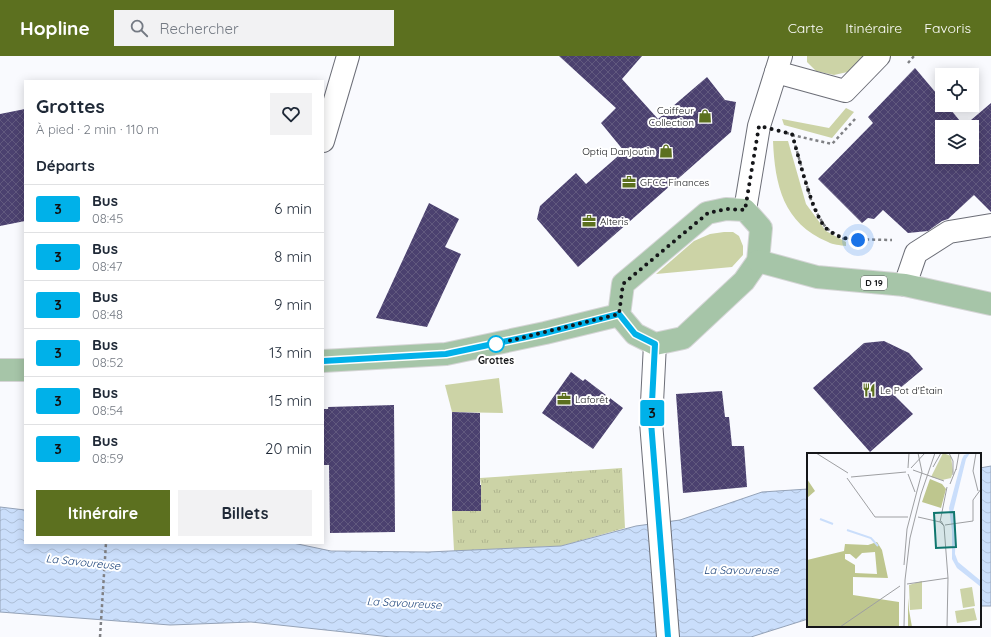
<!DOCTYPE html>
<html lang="fr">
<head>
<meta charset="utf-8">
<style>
	:root { --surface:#fff; --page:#f2f2f3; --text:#1f2937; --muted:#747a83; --line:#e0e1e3; --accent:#5c701f }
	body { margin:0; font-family:Quicksand,sans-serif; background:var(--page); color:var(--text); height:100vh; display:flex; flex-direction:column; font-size:15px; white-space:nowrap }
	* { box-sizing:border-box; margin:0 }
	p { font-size:13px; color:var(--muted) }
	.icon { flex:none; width:22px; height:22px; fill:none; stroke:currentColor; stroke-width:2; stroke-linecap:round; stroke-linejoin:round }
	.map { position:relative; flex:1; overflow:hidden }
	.panel { position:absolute; left:24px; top:24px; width:300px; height:464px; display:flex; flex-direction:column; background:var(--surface); border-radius:0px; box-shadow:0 2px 10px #0003 }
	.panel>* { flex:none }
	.badge { padding:0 8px; border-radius:3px; font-size:14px; line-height:26px }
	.tools { position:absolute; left:935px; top:12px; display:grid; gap:8px }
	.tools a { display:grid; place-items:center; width:44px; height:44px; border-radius:0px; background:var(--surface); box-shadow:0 2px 10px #0003; font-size:20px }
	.you { position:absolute; width:20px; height:20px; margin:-10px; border:3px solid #fff; border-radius:50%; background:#1a73e8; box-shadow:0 0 0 6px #1a73e833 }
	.map>.badge { position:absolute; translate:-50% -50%; box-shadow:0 0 0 2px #fff }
	h2 { padding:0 12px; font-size:15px; line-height:36px }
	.round { display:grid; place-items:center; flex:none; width:42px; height:42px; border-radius:0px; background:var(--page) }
	.summary { display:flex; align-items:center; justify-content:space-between; height:68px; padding:0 12px }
	h1 { font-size:19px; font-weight:700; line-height:30px }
	.primary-button { display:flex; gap:8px; margin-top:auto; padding:8px 12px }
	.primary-button a { flex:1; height:46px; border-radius:0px; background:var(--accent); color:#fff; font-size:16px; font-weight:700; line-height:46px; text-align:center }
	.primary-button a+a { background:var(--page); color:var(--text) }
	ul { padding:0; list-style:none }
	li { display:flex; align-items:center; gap:12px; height:48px; padding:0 12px; border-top:1px solid var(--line) }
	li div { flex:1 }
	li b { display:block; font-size:15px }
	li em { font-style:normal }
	li .badge { min-width:44px; font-weight:700; text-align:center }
	header { display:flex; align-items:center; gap:24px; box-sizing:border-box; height:56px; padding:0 20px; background:var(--accent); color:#fff }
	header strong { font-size:19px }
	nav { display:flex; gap:22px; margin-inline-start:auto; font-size:14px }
	.search { width:280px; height:36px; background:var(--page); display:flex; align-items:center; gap:10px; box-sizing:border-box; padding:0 14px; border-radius:0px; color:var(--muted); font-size:15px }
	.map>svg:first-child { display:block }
	.grass { fill:#ccd3a6 }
	.park { fill:url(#park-tufts) }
	.water { fill:url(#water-waves); stroke:#94a2b7 }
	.building { fill:url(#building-cross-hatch); fill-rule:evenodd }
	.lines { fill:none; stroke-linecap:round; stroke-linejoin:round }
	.minor-casing { stroke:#6c6e77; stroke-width:24 }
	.major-casing { stroke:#d5d5d6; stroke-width:24 }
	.path { stroke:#7f8084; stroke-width:2.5; stroke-dasharray:3 3; stroke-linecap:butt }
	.minor { stroke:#fff; stroke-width:22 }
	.major { stroke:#a6c5a8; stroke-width:22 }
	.line-casing { stroke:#fff; stroke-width:9 }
	.line { stroke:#00b1e9; stroke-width:6 }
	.walk { stroke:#151619; stroke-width:4; stroke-dasharray:0 7.2 }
	.stop-dot { fill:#fff; stroke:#00b1e9; stroke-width:2 }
	.labels { text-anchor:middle; stroke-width:4; stroke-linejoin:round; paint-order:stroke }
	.shield { fill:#fff; stroke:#5b5c5e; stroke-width:1 }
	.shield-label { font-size:9px; font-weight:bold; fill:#151619 }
	.poi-label { font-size:10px; fill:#151619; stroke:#fff; text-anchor:start }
	.stop-label { font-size:10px; font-weight:bold; fill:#151619; stroke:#fff }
	.water-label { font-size:11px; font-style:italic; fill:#1a427a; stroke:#fff }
	.inset-river { fill:none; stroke:#cadefb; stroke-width:2 }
	.inset-road { fill:none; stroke:#9e9fa2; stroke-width:1 }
	.view { fill:#0f766e; fill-opacity:0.15; stroke:#0f766e; stroke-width:2 }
	.inset-edge { fill:none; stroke:#151619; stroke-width:2 }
</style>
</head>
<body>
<header>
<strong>Hopline</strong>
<div class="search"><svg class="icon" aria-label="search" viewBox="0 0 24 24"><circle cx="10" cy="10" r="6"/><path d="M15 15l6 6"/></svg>Rechercher</div>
<nav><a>Carte</a><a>Itinéraire</a><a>Favoris</a></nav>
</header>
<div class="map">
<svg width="991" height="581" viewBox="0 0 991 581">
	<defs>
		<pattern id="park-tufts" width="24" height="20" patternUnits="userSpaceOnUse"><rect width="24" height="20" fill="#ccd3a6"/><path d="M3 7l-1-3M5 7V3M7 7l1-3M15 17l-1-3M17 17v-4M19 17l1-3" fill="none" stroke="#aeb48e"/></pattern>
		<pattern id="water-waves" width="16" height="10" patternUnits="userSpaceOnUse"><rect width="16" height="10" fill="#cadefb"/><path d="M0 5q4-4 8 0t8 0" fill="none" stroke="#adbed7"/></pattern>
		<pattern id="building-cross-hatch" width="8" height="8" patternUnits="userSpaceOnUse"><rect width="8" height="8" fill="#4b416f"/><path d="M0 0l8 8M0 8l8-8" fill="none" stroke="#61597e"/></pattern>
	</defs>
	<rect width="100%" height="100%" fill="#f9fafe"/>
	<!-- grass -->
	<g class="grass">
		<path d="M 807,0 L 869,0 L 852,15 L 834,19 L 816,15 L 807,6 Z"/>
		<path d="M 846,52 L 854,56 L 832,82 L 784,69 L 782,63 L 829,72 Z"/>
		<path d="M 773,85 L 788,85 L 806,148 L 826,175 L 846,186 L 846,190 C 840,189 833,189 828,186 C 783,167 775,129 773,85 Z"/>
		<path d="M 724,176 L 733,176 L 739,180 L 743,190 L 743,199 L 732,211 L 656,218 L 694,185 L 710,178 Z"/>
		<path d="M 499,322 L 503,357 L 452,356 L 445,329 Z"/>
	</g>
	<!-- park -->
	<path class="park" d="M 622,412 L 625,472 L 561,490 L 454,495 L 452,455 L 481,455 L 481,429 L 480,422 Z"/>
	<!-- water -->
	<g class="water">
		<path d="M 991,410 L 991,550 L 980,550 L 980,412 Z"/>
		<path d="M 808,433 L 808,563 L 751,581 L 391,581 L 251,566 L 170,569 L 0,556 L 0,451 L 25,454 L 25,487 L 293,487 L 331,495 L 428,496 L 561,490 L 636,470 L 680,464 L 762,436 Z"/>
	</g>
	<!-- building -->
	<g class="building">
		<path d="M 559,0 L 642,0 L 622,23 L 658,63 L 707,21 L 725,44 L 736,46 L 731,76 L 578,211 L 537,163 L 540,150 L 576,117 L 586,128 L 624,95 L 601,67 L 616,52 Z"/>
		<path d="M 915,12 L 942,44 L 942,49 L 947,49 L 964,70 L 991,47 L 991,156 L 974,139 L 948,163 L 942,165 L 928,175 L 908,177 L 883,154 L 874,163 L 868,162 L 862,167 L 818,123 L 873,67 L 868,61 ZM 942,71 L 972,71 L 972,101 L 942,101 Z"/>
		<path d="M 25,53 L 25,165 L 0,170 L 0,58 Z"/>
		<path d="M 429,147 L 459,163 L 445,191 L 461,198 L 427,271 L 376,262 Z"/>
		<path d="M 884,285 L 909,297 L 923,313 L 893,338 L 913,358 L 870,396 L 813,332 L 864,287 Z"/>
		<path d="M 571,316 L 583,325 L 585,323 L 623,352 L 593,393 L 542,357 Z"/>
		<path d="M 722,335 L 725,361 L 729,361 L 732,390 L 744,390 L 747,431 L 683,437 L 676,338 Z"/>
		<path d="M 394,349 L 395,476 L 330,477 L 329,409 L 323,409 L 323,353 L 328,353 L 328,351 Z"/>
		<path d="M 452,356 L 480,357 L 480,429 L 481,429 L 481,455 L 452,455 Z"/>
	</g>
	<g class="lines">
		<!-- minor casing -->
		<g class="minor-casing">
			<g id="minor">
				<path d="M 776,16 L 845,35 L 879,0"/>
				<path d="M 323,85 L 348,0"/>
				<path d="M 745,154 L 759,70 L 781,0"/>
				<path d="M 905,229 L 916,197 L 949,176 L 991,169"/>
				<path d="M 655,288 L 651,366 L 668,581"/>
			</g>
		</g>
		<!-- major casing -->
		<g class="major-casing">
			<g id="major">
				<path d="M 726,153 L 745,154 L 761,172 L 758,205 L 744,225 L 683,282 L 655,288 L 635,278 L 619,259 L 623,228 L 707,157 Z"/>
				<path d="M 758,205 L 817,221 L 905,229 L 991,248"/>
				<path d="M 323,305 L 446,298 L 545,277 L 619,259"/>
				<path d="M 0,314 L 25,314"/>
			</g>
		</g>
		<!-- path -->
		<g class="path">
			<path d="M 908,7 L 914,0"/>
			<path d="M 786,77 L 792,78 L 813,151 L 826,172 L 844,183 L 892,184"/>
			<path d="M 792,79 L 832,88 L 856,62"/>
			<path d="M 100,581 L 106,487"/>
		</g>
		<!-- minor -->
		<use href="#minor" class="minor"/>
		<!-- major -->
		<use href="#major" class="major"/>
	</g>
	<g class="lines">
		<!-- line casing -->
		<g class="line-casing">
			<path id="line" d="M 323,305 L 446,298 L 545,277 L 619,258 L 635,278 L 655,288 L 651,366 L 668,581"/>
		</g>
		<!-- line -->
		<use href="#line" class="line"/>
		<!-- walk -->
		<path class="walk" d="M 496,288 L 619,258 L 623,228 L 708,157 L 726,153 L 745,154 L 759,70 L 792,78 C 798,98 813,162 827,173 C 837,181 845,183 858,184"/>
	</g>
	<!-- icons -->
	<defs>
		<g id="shop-bare" transform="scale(1.08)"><path d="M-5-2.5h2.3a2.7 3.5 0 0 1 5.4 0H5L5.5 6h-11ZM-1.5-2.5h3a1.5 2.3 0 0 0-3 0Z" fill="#5c701f" stroke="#fff" stroke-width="2.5" paint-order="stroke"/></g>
		<g id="office-bare" transform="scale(1.08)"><path d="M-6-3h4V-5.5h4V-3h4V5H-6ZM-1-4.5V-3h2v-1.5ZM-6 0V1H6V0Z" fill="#5c701f" stroke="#fff" stroke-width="2.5" paint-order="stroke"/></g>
		<g id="restaurant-bare" transform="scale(1.08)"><path d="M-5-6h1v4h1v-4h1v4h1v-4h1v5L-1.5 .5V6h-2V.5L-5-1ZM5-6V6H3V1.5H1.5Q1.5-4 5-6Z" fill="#5c701f" stroke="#fff" stroke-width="2.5" paint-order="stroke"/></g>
	</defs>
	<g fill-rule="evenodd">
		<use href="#shop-bare" x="705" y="60"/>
		<use href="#shop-bare" x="666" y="95"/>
		<use href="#office-bare" x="629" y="126"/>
		<use href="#office-bare" x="589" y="165"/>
		<use href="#restaurant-bare" x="869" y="334"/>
		<use href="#office-bare" x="564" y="343"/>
	</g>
	<!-- markers -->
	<circle class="stop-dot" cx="496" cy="288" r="8"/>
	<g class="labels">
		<!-- shield labels -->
		<rect class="shield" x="861" y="220" width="26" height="14" rx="3"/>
		<g class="shield-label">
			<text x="874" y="230">D 19</text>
		</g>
		<!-- poi labels -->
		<g class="poi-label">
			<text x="694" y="58" text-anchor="end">Coiffeur<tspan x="694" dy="12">Collection</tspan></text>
			<text x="655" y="99" text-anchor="end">Optiq Danjoutin</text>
			<text x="640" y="130">GFCC Finances</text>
			<text x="600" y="169">Alteris</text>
			<text x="880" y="338">Le Pot d'Étain</text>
			<text x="575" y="347">Laforêt</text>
		</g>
		<!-- stop labels -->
		<g class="stop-label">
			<text x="496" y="308">Grottes</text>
		</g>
		<!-- water labels -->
		<g class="water-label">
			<text transform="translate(83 506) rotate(6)" y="4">La Savoureuse</text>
			<text x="741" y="518">La Savoureuse</text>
			<text transform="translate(404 547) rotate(3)" y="4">La Savoureuse</text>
		</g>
	</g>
	<!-- overview -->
	<g transform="translate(807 397)">
		<rect width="174" height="174" fill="#f9fafe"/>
		<path d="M 136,0 L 144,3 L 146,19 L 144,25 L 135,27 L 124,24 ZM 165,134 L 168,153 L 156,155 L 153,136 ZM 167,155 L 170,167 L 150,170 L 148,158 Z" fill="#ccd3a6"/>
		<path d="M 0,26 L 8,38 L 0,45 ZM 123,26 L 135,31 L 139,36 L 134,55 L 115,49 ZM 70,89 L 75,97 L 81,125 L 46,124 L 46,142 L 92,149 L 92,174 L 0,174 L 0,107 L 37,98 L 38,91 L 61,92 ZM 68,99 L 70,121 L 48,120 L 48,112 L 38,106 L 38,101 L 43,101 L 49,106 L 55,100 ZM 101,145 L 102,157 L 105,174 L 101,174 Z" fill="#bec68e" fill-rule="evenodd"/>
		<path d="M 115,128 L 115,156 L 103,157 L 102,132 Z" fill="#ccd3a6"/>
		<path d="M 163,0 L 159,6 L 146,59 L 149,72 L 148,101 L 151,109 L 174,128 L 174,134 L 150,115 L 145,106 L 145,78 L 142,55 L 155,6 L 157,2 Z" fill="#cadefb"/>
		<path class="inset-river" d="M 13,66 L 26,71M 40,77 L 64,85 L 71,93"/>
		<path class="inset-road" d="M 9,0 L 41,20M 142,0 L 146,8 L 146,22M 169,0 L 166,18 L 171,38M 126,14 L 134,0M 101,15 L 102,0M 104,15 L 118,0M 106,17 L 137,28M 149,17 L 152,0M 101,21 L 108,39M 44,24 L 99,19M 40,25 L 68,64 L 101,64M 143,31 L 149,16M 111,64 L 133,69M 134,68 L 137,73 L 133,69 L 140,34M 138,72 L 166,68 L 166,47 L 174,36M 137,73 L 141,125 L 140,174M 97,112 L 100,76 L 115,19 L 111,0M 100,131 L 141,125M 33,174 L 93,133M 97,174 L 98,127 L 103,85 L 114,41 L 128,0"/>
		<path class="view" d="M 147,59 L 149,94 L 129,95 L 127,60 Z"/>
		<rect width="174" height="174" class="inset-edge"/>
	</g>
</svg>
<div class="tools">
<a><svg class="icon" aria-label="locate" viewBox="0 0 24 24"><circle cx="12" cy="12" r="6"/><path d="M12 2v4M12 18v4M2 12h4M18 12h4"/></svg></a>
<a><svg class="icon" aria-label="layers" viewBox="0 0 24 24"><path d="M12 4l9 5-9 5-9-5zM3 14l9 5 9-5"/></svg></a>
</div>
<div class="you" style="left:858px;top:184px"></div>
<b class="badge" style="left:652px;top:357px;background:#00b1e9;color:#111">3</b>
<section class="panel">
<div class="summary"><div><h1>Grottes</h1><p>À pied · 2 min · 110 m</p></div><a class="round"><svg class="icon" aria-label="heart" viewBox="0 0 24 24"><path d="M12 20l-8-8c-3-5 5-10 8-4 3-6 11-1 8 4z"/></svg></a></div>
<h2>Départs</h2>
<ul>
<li><span class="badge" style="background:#00b1e9;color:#111">3</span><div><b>Bus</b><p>08:45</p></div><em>6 min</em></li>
<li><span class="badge" style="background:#00b1e9;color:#111">3</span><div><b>Bus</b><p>08:47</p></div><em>8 min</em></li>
<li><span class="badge" style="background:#00b1e9;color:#111">3</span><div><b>Bus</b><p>08:48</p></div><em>9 min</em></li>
<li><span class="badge" style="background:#00b1e9;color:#111">3</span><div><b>Bus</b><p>08:52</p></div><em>13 min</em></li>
<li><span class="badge" style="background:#00b1e9;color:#111">3</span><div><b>Bus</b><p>08:54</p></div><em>15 min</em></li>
<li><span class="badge" style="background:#00b1e9;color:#111">3</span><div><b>Bus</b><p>08:59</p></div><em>20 min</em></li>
</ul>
<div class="primary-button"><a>Itinéraire</a><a>Billets</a></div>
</section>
</div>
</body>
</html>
